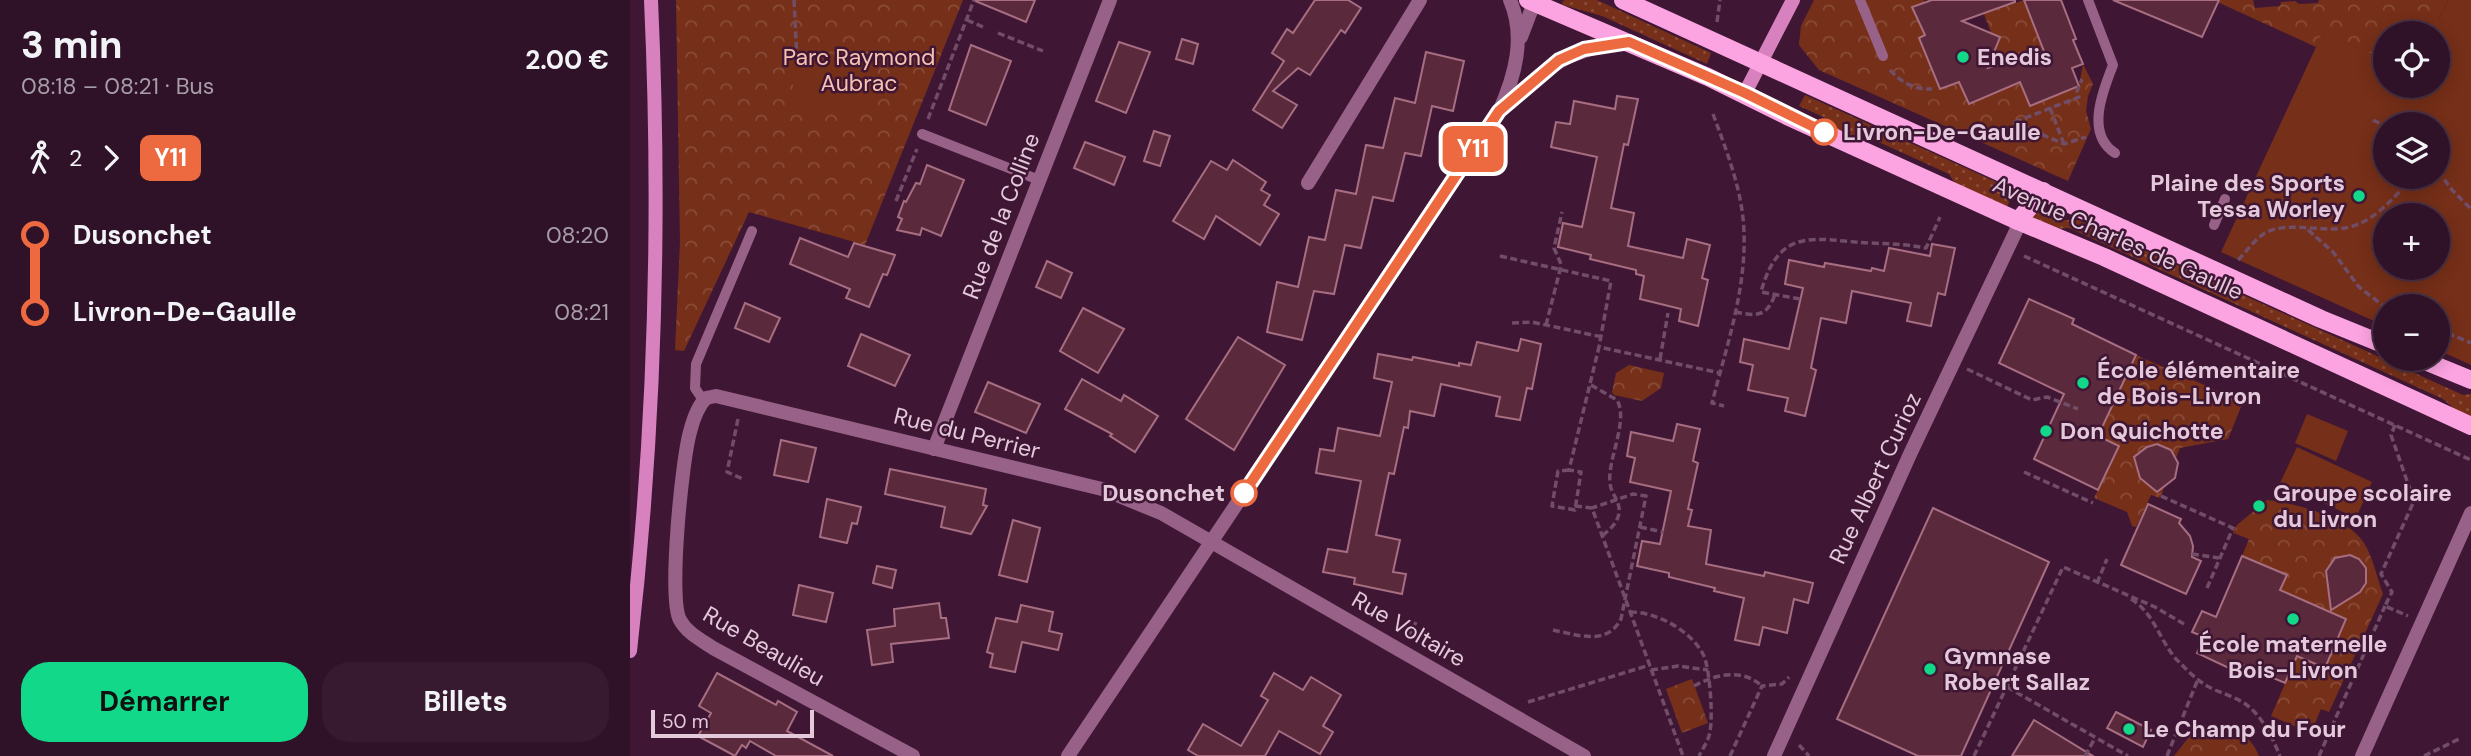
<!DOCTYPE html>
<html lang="fr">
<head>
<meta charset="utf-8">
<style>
	:root { --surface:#2f1128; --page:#371a30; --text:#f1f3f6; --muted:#a79da8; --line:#4a3145; --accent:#12d98a }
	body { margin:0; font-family:"DM Sans",sans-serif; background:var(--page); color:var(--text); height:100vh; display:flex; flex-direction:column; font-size:26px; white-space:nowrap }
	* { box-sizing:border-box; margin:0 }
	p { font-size:23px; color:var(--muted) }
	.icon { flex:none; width:38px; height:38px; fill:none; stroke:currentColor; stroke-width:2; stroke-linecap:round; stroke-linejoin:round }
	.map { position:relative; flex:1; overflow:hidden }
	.side { display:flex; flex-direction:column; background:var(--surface); width:630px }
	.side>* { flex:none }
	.badge { padding:0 14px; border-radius:10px; font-size:24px; line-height:46px }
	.fabs { position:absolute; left:1743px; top:21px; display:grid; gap:14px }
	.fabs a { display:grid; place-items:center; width:77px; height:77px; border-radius:50%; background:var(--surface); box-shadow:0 4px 18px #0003,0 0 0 2px var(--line); font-size:35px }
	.scale { position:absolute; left:21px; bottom:18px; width:163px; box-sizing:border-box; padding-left:7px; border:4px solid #e4c9db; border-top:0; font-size:19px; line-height:24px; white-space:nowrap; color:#e4c9db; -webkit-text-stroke:5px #3f1735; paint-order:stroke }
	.map>.badge { position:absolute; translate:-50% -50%; box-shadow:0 0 0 4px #fff }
	.legs { display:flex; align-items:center; gap:10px; height:77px; padding:0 21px; font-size:23px }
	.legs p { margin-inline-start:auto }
	.head { display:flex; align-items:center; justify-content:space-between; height:119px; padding:0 21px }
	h1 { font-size:38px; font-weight:700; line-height:52px }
	.button { display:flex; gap:14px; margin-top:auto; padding:14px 21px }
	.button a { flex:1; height:80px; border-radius:28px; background:var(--accent); color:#111; font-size:28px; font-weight:700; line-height:80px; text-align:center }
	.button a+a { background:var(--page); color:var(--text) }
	ul { padding:0 21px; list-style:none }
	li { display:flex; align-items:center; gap:24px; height:77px; font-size:26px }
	li i { display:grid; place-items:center; width:10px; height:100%; margin:0 9px; background:currentColor }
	li i::after { content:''; width:18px; height:18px; margin:-9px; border:5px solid; border-radius:50%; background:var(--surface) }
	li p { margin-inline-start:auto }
	li:first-child i { background:linear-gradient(#0000 50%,currentColor 0) }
	li:last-child i { background:linear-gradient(currentColor 50%,#0000 0) }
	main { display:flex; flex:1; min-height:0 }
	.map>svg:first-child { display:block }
	.grass { fill:url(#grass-dots) }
	.forest { fill:url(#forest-crowns) }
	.garden { fill:#762f18; fill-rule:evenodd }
	.building { fill:#5b293c; stroke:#a76e81; stroke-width:2 }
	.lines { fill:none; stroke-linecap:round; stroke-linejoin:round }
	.path { stroke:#714d67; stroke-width:3.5; stroke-dasharray:7 3.5; stroke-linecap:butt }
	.lane { stroke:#986288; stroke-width:10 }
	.street { stroke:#986288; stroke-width:14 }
	.secondary { stroke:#d781bf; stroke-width:14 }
	.primary { stroke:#fca3e2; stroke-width:18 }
	.line-1-casing { stroke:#fff; stroke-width:16 }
	.line-1 { stroke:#ed6a41; stroke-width:10 }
	.poi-dot { fill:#12d98a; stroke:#3f1735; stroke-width:2.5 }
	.stop-1-dot { fill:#fff; stroke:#ed6a41; stroke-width:3.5 }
	.labels { text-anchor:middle; stroke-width:5; stroke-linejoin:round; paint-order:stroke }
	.park-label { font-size:23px; fill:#f6c1b0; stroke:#3f1735 }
	.poi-label { font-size:23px; font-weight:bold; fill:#e4c9db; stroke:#3f1735; text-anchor:start }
	.stop-label { font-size:23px; font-weight:bold; fill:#e4c9db; stroke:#3f1735; text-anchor:start }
	.street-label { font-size:23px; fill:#e4c9db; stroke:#3f1735 }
</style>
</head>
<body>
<main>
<section class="side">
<div class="head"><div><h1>3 min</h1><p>08:18 – 08:21 · Bus</p></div><b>2.00 €</b></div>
<div class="legs"><svg class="icon" aria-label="walk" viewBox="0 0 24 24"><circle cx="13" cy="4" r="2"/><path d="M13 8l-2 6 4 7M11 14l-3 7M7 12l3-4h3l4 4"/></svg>2<svg class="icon" aria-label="forward" viewBox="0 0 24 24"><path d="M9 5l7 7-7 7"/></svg><b class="badge" style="background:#ed6a41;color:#fff">Y11</b></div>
<ul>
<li><i style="color:#ed6a41"></i><b>Dusonchet</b><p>08:20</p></li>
<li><i style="color:#ed6a41"></i><b>Livron-De-Gaulle</b><p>08:21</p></li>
</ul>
<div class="button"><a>Démarrer</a><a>Billets</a></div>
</section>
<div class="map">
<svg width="1841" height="756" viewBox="0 0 1841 756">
	<defs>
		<pattern id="grass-dots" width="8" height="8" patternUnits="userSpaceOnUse" patternTransform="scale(1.75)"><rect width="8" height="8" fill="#762f18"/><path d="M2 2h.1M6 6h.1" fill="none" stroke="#894c39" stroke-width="1.8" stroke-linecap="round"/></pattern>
		<pattern id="forest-crowns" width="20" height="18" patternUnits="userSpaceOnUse" patternTransform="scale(1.75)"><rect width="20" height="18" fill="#762f18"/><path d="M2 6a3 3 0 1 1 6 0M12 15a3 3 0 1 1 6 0" fill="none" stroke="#894c39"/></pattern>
	</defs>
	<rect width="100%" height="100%" fill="#3f1735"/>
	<!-- grass -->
	<g class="grass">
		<path d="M 935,0 L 967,0 L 1081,53 L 1077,64 L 972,16 L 933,5 L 932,2 Z"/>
		<path d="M 1175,95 L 1384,190 L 1377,207 L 1326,185 L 1319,174 L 1229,133 L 1226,140 L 1197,127 L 1200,120 L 1169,106 Z"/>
		<path d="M 1408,212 L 1425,220 L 1448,220 L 1833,395 L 1841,394 L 1841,419 L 1830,414 L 1813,399 L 1439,228 L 1424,229 L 1397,217 Z"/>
	</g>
	<!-- forest -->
	<g class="forest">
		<path d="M 46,0 L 333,0 L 235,245 L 119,212 L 54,351 L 45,350 L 50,242 Z"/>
		<path d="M 1184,0 L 1294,0 L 1295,3 L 1283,8 L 1295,35 L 1289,38 L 1310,89 L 1329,82 L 1339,104 L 1390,82 L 1400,106 L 1449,86 L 1453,64 L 1463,84 L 1458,96 L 1456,111 L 1461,129 L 1438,181 L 1189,70 L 1169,45 L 1171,26 Z"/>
		<path d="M 1394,0 L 1413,50 L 1372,64 L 1366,48 L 1370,37 L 1361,33 L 1354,14 Z"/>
		<path d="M 1583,0 L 1623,0 L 1625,8 L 1650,6 L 1651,2 L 1665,1 L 1669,4 L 1688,3 L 1689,0 L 1818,0 L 1802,33 L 1755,33 L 1755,60 L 1693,33 L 1686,47 Z"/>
		<path d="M 1506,355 L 1613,402 L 1598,439 L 1550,448 L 1530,498 L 1521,495 L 1506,527 L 1502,526 L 1497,512 L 1464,498 L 1489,446 L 1463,433 L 1474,423 Z"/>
		<path d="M 999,365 L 1034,373 L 1031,388 L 1012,401 L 984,395 L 982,392 L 986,373 Z"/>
		<path d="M 1637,500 C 1667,503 1718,518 1734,543 C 1743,557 1747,578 1753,594 L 1699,712 L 1691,709 L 1681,733 L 1641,716 L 1667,656 L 1695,668 L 1716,619 L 1672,600 L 1645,601 L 1656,575 L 1612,556 L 1619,539 L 1603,533 L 1607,525 Z"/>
		<path d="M 1062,679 L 1078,723 L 1052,733 L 1036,689 Z"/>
		<path d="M 1576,725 C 1601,726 1619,732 1629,756 L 1544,756 L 1563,732 Z"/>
	</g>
	<!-- garden -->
	<g class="garden">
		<path d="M 1818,0 L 1841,0 L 1841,365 L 1808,350 L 1808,306 L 1755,306 L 1755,326 L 1591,252 L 1693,32 L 1755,60 L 1755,86 L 1808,86 L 1808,33 L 1802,33 ZM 1808,124 L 1808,177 L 1755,177 L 1755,124 ZM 1755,215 L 1808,215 L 1808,268 L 1755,268 Z"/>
		<path d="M 242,63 L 244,106 L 165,111 L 162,67 Z"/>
		<path d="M 1677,414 L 1718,431 L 1706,461 L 1665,443 Z"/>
		<path d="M 1667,447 L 1742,482 L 1726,518 L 1650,483 Z"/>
	</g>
	<!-- building -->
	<g class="building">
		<path d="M 343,0 L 405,0 L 396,22 Z"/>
		<path d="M 685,0 L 718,0 L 731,8 L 715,33 L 711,30 L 680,75 L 668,68 L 643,91 L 667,105 L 652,128 L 623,110 L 654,61 L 642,53 L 657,29 L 663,33 Z"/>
		<path d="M 1302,0 L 1385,0 L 1385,2 L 1332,21 L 1370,37 L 1358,68 L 1408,52 L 1415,54 L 1394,0 L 1431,0 L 1446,39 L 1443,40 L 1453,64 L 1442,68 L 1449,86 L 1400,106 L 1390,82 L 1339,104 L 1329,82 L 1310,89 L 1289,38 L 1295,35 L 1282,7 Z"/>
		<path d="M 1483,0 L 1589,0 L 1572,37 Z"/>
		<path d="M 552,39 L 568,44 L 563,64 L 546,59 Z"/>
		<path d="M 489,42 L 520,52 L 496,113 L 466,101 Z"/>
		<path d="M 341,45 L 381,61 L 356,125 L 319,110 Z"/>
		<path d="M 796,52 L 834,61 L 823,111 L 802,106 L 791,156 L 775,153 L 763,201 L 743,197 L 731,248 L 715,245 L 704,294 L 684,291 L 672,340 L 637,332 L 647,282 L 668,287 L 679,237 L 695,240 L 706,190 L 726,194 L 736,145 L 753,148 L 765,98 L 785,103 Z"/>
		<path d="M 987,96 L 1008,99 L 998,145 L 994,144 L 981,208 L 1004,213 L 998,246 L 1053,258 L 1057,239 L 1080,245 L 1072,278 L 1078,280 L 1068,326 L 1049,321 L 1051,309 L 1010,299 L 1014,276 L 1006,274 L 1006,270 L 960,259 L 961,255 L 928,247 L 933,223 L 952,227 L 967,157 L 921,147 L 926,122 L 940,124 L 944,101 L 985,109 Z"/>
		<path d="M 524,131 L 540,136 L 530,166 L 514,161 Z"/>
		<path d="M 455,142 L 495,157 L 484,185 L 444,168 Z"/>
		<path d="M 603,160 L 636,182 L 631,190 L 640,195 L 634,205 L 649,214 L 630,245 L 586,216 L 574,239 L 543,221 L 581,161 L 597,170 Z"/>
		<path d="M 297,165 L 334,180 L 311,236 L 292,228 L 290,235 L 267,230 L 272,219 L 268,217 L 274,201 L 276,202 L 286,183 L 290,184 Z"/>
		<path d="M 170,238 L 218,257 L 224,243 L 265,255 L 257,275 L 253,274 L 239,307 L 216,298 L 220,289 L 160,264 Z"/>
		<path d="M 1302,244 L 1325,248 L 1315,295 L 1308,293 L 1301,326 L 1277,321 L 1281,303 L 1222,291 L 1216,323 L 1191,318 L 1181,368 L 1186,370 L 1175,416 L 1155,411 L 1158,398 L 1118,390 L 1123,365 L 1110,362 L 1114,339 L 1159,349 L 1173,288 L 1155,284 L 1159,260 L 1194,267 L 1195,263 L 1241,271 L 1242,268 L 1254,271 L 1259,248 L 1300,256 Z"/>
		<path d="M 417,261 L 442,273 L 431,298 L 406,287 Z"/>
		<path d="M 1399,299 L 1444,319 L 1442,324 L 1506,355 L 1468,436 L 1489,446 L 1468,490 L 1404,459 L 1434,394 L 1369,363 Z"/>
		<path d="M 115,303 L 150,318 L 139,342 L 105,328 Z"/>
		<path d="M 453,308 L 494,329 L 468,373 L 430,351 Z"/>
		<path d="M 231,334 L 280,355 L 265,386 L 218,366 Z"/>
		<path d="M 608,337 L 655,365 L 604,450 L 556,419 Z"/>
		<path d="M 891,339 L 911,344 L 902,389 L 897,388 L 890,420 L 866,416 L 870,397 L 811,384 L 804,416 L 780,411 L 778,428 L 774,427 L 764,474 L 759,473 L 746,535 L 770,540 L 763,572 L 776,574 L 772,594 L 724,584 L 725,578 L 693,572 L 698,549 L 717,552 L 731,481 L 686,473 L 690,449 L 704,451 L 708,428 L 750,436 L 762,382 L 744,378 L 748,354 L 782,360 L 783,357 L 829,366 L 829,363 L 841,365 L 847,342 L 888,351 Z"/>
		<path d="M 452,379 L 491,401 L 494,395 L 528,416 L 505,452 L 480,436 L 482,434 L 435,409 Z"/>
		<path d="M 358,382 L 410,404 L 396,433 L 345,412 Z"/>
		<path d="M 1047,424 L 1070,429 L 1063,461 L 1068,463 L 1058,509 L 1062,510 L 1058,526 L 1081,530 L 1076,564 L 1134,576 L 1135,572 L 1183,583 L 1178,603 L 1164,599 L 1157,633 L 1133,627 L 1129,645 L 1105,640 L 1114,598 L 1084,591 L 1085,588 L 1039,577 L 1039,573 L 1007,566 L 1012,541 L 1030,544 L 1041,491 L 1000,482 L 1005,458 L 997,456 L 1001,432 L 1043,441 Z"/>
		<path d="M 151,440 L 186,448 L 178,482 L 144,475 Z"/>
		<path d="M 1527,444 L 1541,450 L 1548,463 L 1545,478 L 1527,492 L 1510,478 L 1504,457 L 1517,447 Z"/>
		<path d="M 260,469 L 356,489 L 353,505 L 357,506 L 341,534 L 311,527 L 315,507 L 255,494 Z"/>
		<path d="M 197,499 L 231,507 L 227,524 L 222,523 L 217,543 L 190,537 Z"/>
		<path d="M 1518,504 L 1551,519 L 1549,523 L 1560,536 L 1563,546 L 1562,557 L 1571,561 L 1556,594 L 1491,565 Z"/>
		<path d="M 1303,508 L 1419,562 L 1331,756 L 1288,756 L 1207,719 Z"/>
		<path d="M 383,520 L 410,528 L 397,582 L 369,575 Z"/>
		<path d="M 1720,555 L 1729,559 L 1736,568 L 1736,583 L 1730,592 L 1701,610 L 1696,571 L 1705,558 Z"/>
		<path d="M 1612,556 L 1657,575 L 1650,590 L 1716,619 L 1695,668 L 1667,656 L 1655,683 L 1608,663 L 1605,671 L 1567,653 L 1574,637 L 1562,632 L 1572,611 L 1586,617 Z"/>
		<path d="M 247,566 L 266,570 L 262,588 L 243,583 Z"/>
		<path d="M 169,585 L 203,593 L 196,622 L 163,615 Z"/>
		<path d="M 309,603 L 311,618 L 316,618 L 319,638 L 261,644 L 263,662 L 242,665 L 237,630 L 265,626 L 264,609 Z"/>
		<path d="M 391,605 L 423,612 L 419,631 L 432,634 L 428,650 L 392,642 L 385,672 L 360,667 L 363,654 L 357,652 L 366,618 L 387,622 Z"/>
		<path d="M 87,673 L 146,705 L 148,701 L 167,712 L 157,731 L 203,756 L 146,756 L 120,741 L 116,748 L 112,745 L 105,756 L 68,736 L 81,713 L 69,706 Z"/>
		<path d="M 644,673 L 673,690 L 681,677 L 711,695 L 693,726 L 703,732 L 690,754 L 649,731 L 635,756 L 568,756 L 558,750 L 573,724 L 611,746 L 638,700 L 631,696 Z"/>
		<path d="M 1486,712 L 1521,730 L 1513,747 L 1477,728 Z"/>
		<path d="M 1404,720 L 1463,756 L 1382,756 Z"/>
	</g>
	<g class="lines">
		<!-- path -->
		<g class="path">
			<path d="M 164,0 L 167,60"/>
			<path d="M 337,20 L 353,27"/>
			<path d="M 1087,22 L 1090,0"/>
			<path d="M 368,33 L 413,51"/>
			<path d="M 1260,70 C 1272,83 1285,90 1302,89"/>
			<path d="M 1420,108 L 1434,144"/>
			<path d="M 1083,114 C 1097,152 1113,192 1114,233 C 1116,291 1096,348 1082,403 L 1094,406"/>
			<path d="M 298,119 L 344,0"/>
			<path d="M 1743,120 L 1755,126"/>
			<path d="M 1383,122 L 1434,144 L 1456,137"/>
			<path d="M 1385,122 L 1449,97 L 1447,91 L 1452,79"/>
			<path d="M 1808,171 L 1822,190 L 1841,209"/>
			<path d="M 266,201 L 287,149"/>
			<path d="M 1678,230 L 1703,252 L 1729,287 L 1755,307"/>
			<path d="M 870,256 L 981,281 L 969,347"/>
			<path d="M 1394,256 L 1841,460"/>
			<path d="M 1608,260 C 1617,251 1624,240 1635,233 C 1660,219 1699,236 1726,225 C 1749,217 1767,193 1784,177"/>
			<path d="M 1170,299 L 1131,292 C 1150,223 1187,241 1241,243 C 1260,244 1276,244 1296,248 L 1310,217"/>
			<path d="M 1105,312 C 1126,316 1137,318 1145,294"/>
			<path d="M 882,323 L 902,322 L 972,337"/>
			<path d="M 916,325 L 930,270 L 931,264 L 924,248 L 932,212"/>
			<path d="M 1808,329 L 1841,343"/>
			<path d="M 1030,359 L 1038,313"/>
			<path d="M 1337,369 L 1402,400 L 1417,397 L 1448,409"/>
			<path d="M 961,385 L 987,400 C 999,421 977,460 980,483 C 981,495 991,501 989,514 C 986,525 980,529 972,536"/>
			<path d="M 108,419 L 97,472 L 113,479"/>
			<path d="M 1765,425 L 1761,435 L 1784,501 L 1751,574 L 1762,592 L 1755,606 L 1778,616"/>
			<path d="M 939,470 L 928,471 L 922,506 L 945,510 L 951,472 L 939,470 L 969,347 L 1090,373"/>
			<path d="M 1394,472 L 1463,503"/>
			<path d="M 1531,496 L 1605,529"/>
			<path d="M 945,506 L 962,508 L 1053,756"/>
			<path d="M 1010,527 L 1033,532"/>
			<path d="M 1562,554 L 1589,558"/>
			<path d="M 1467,583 L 1477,559"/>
			<path d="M 1577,588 L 1603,528"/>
			<path d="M 1501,599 C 1524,613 1529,639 1546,659 C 1556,669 1566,680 1579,687 C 1590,693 1603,696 1614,703 C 1632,715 1642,737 1650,756"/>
			<path d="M 1000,612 C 1027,612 1060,630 1073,654 C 1080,667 1083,717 1080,731 C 1079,740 1073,748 1069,756"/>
			<path d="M 923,630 C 948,635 977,646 991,619 L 1016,496 L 1003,494 L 962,508"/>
			<path d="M 779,636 L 786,622"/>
			<path d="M 1021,670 L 1048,666 L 1078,670"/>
			<path d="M 1064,686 C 1086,674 1112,668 1132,686"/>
			<path d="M 1377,687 L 1498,756"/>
			<path d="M 898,702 L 1020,665"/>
			<path d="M 1169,745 L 1179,756"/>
			<path d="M 1100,756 L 1132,686 L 1152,684 L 1159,677"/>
			<path d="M 1344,756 L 1433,567 L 1525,607 L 1554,624"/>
			<path d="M 1455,756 L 1465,738"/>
			<path d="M 1537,756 L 1568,679"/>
			<path d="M 1689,756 L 1755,606"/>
			<path d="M 1794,756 L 1831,738"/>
		</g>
		<!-- lane -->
		<g class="lane">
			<path d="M 1230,0 L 1253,56"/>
			<path d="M 1458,0 L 1483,65 C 1473,90 1455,134 1485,153"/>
			<path d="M 292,134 L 409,180"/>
			<path d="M 1584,225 L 1595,199"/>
			<path d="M 73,400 L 65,388 L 66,364 L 122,231"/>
		</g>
		<!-- street -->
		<g class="street">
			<path d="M 891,37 L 904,3"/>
			<path d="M 872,108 C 919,67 931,51 996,42"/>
			<path d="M 678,183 L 790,0"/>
			<path d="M 304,449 L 480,0"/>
			<path d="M 283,756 L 83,648 C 71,640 57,633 50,620 C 38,599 52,460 60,432 C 63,420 68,406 76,398 L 86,396 L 472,489 L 531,513 L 954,756"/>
			<path d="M 438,756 L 869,112 C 885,76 896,37 880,0"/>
			<path d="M 1144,756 L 1281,452 L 1386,231 L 1388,221"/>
			<path d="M 1732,756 L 1841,513"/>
		</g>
		<!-- secondary -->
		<g class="secondary">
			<path d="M 1115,93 L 1163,0"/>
			<path d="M 0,651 C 25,435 31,217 21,0"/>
		</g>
		<!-- primary -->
		<g class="primary">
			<path d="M 898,0 L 1078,77 L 1157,116 L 1388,221 L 1474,257 L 1841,426"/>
			<path d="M 993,0 L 1691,319 L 1755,345"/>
			<path d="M 1388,221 L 1413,191"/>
			<path d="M 1790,359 L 1841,380"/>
		</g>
	</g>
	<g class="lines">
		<!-- line-1 casing -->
		<g class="line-1-casing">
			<path id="line-1" d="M 614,493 L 869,111 L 929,60 L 954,49 L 999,42 L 1115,93 L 1194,132"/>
		</g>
		<!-- line-1 -->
		<use href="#line-1" class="line-1"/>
	</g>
	<!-- markers -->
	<g class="poi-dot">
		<circle cx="1333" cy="57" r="7"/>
		<circle cx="1729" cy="196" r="7"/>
		<circle cx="1453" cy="383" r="7"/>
		<circle cx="1416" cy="431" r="7"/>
		<circle cx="1629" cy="506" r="7"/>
		<circle cx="1663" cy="619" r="7"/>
		<circle cx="1300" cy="669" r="7"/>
		<circle cx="1499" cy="729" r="7"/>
	</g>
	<g class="stop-1-dot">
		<circle cx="1194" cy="132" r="12"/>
		<circle cx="614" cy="493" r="12"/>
	</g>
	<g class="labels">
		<!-- park labels -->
		<g class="park-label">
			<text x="229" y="65">Parc Raymond<tspan x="229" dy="26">Aubrac</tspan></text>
		</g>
		<!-- poi labels -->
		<g class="poi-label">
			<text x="1347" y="65">Enedis</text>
			<text x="1715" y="191" text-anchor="end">Plaine des Sports<tspan x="1715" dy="26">Tessa Worley</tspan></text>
			<text x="1467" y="378">École élémentaire<tspan x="1467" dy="26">de Bois-Livron</tspan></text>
			<text x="1430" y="439">Don Quichotte</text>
			<text x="1643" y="501">Groupe scolaire<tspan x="1643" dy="26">du Livron</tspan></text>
			<text x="1663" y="652" text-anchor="middle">École maternelle<tspan x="1663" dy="26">Bois-Livron</tspan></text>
			<text x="1314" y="664">Gymnase<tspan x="1314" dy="26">Robert Sallaz</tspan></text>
			<text x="1513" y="737">Le Champ du Four</text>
		</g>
		<!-- stop labels -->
		<g class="stop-label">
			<text x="1213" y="140">Livron-De-Gaulle</text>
			<text x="595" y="501" text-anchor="end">Dusonchet</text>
		</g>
		<!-- street labels -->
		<g class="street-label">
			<text transform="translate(371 216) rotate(-69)" y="8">Rue de la Colline</text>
			<text transform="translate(1488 238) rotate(24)" y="8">Avenue Charles de Gaulle</text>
			<text transform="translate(337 433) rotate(14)" y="8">Rue du Perrier</text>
			<text transform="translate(1245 478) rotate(-65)" y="8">Rue Albert Curioz</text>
			<text transform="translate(779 629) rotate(30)" y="8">Rue Voltaire</text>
			<text transform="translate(134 646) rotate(30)" y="8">Rue Beaulieu</text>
		</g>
	</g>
</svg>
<div class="fabs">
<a><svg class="icon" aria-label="locate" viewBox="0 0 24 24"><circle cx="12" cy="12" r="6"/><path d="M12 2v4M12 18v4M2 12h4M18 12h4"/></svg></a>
<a><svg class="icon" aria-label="layers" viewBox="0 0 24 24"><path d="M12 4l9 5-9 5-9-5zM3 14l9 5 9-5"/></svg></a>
<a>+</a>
<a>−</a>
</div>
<div class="scale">50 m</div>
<b class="badge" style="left:843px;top:149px;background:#ed6a41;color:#fff">Y11</b>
</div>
</main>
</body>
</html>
